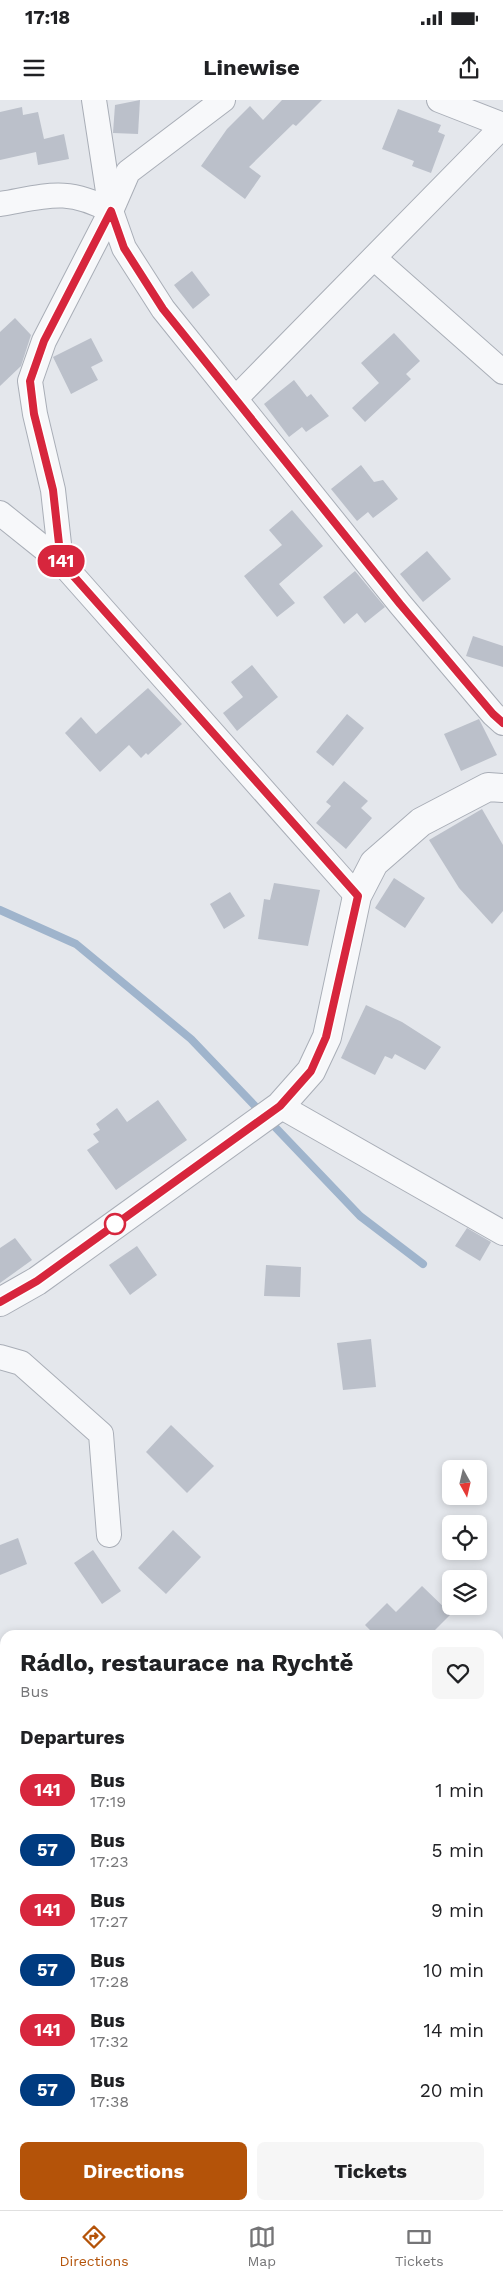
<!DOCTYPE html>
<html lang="en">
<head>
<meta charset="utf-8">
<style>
	:root { --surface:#fff; --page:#f6f6f6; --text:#202124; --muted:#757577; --line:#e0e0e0; --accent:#b45309 }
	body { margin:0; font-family:"Work Sans",sans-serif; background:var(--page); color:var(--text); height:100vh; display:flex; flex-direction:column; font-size:19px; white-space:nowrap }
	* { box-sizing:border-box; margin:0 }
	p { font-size:16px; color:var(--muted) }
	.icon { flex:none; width:28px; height:28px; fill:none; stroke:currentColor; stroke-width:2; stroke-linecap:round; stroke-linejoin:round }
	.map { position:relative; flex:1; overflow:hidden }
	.details { position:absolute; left:0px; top:1530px; width:504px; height:580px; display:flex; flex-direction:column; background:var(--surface); border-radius:15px 15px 0 0; box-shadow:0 2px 8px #0003 }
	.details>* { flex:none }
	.badge { padding:0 10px; border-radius:16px; font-size:18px; line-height:32px }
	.needle { width:32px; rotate:172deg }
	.tools { position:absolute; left:442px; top:1360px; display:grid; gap:10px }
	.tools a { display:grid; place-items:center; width:45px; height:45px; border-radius:8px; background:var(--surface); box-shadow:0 2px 8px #0003; font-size:25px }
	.map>.badge { position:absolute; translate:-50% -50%; box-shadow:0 0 0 2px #fff }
	h2 { padding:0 20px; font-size:19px; line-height:45px }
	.round { display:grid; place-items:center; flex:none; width:52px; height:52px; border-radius:8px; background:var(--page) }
	.overview { display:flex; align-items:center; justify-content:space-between; height:85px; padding:0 20px }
	h1 { font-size:24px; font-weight:700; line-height:38px }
	.cta { display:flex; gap:10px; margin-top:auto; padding:10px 20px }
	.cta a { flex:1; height:58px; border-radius:8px; background:var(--accent); color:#fff; font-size:20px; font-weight:700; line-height:58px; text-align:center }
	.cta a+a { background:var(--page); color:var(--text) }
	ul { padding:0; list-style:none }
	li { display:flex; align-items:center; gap:15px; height:60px; padding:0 20px }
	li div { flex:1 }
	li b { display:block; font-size:19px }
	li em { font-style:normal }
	li .badge { min-width:55px; font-weight:700; text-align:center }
	.status { display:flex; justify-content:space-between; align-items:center; height:35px; padding:0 25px; background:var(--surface); direction:ltr }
	.status svg { height:14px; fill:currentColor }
	header { display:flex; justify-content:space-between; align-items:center; height:65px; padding:0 20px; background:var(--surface); font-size:22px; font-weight:700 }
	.dock { display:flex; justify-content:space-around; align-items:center; height:70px; border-top:1px solid var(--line); background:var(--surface); font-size:14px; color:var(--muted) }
	.dock a { display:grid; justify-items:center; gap:2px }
	.dock .on { color:var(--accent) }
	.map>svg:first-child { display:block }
	.green { fill:#c9d6c5 }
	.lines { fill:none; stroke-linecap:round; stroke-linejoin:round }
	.stream { stroke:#9fb4cc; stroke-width:8 }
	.building { fill:#bbc0ca }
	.minor-casing { stroke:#a9aeb7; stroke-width:26 }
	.tertiary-casing { stroke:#a9aeb7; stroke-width:30 }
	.path { stroke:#c2c5cb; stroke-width:3; stroke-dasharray:4 4; stroke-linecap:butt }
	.minor { stroke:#f7f8fa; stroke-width:24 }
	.tertiary { stroke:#f7f8fa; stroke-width:28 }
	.line-casing { stroke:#fff; stroke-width:11 }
	.line { stroke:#d7263d; stroke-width:8 }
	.stop-dot { fill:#fff; stroke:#d7263d; stroke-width:2.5 }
</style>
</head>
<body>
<div class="status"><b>17:18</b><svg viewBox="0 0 49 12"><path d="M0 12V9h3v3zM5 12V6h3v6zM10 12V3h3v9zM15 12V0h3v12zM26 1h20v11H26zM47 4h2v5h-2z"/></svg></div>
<header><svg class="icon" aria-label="menu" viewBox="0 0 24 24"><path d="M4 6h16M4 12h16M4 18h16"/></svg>Linewise<svg class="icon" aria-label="share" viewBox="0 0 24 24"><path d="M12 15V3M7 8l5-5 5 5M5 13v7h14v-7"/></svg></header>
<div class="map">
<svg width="503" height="2110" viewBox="0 0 503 2110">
	<rect width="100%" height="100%" fill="#e4e7ec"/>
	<!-- green -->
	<path class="green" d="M 0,1881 L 5,1884 L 5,2105 L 499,2105 L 499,1919 L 503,1919 L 503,2110 L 0,2110 Z"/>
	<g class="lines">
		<!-- stream -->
		<path class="stream" d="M 0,810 L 76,844 L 191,939 L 360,1116 L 423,1164"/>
	</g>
	<!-- building -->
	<g class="building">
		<path d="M 140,0 L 138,34 L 113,33 L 115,5 Z"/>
		<path d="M 282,0 L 322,0 L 296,26 L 293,24 L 249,67 L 261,76 L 245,99 L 201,66 L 227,29 L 250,6 L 263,20 Z"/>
		<path d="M 22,7 L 23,15 L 38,12 L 44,39 L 64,34 L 69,59 L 38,65 L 36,52 L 0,60 L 0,12 Z"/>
		<path d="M 398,9 L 441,25 L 438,32 L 445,35 L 431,73 L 412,66 L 414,61 L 382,49 Z"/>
		<path d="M 192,171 L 210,195 L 193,209 L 174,185 Z"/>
		<path d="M 15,218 L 31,235 L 21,266 L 0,286 L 0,232 Z"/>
		<path d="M 394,233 L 420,261 L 406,274 L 411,279 L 365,322 L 352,308 L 379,283 L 361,263 Z"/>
		<path d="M 91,238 L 103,261 L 91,267 L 98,280 L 71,294 L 53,257 Z"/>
		<path d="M 294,280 L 307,297 L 311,294 L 329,316 L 306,332 L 302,327 L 289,337 L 264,304 Z"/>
		<path d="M 361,365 L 374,382 L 383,380 L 398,399 L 373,418 L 368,412 L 357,421 L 331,389 Z"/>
		<path d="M 292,410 L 323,446 L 279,484 L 295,503 L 277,517 L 244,476 L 282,445 L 269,430 Z"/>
		<path d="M 427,451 L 451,479 L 423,502 L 400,474 Z"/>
		<path d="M 355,471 L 385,507 L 365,523 L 357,513 L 344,524 L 323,497 Z"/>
		<path d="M 473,536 L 503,546 L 503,567 L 466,556 Z"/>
		<path d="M 252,565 L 278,597 L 237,631 L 223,613 L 243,597 L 231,582 Z"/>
		<path d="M 148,588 L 182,624 L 148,655 L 146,653 L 141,658 L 129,645 L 100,672 L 65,633 L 81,617 L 96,634 Z"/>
		<path d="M 347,614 L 364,628 L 333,666 L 316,652 Z"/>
		<path d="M 479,619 L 497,655 L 461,671 L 444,634 Z"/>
		<path d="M 344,681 L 368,701 L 361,708 L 372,718 L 346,749 L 316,723 L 331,706 L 326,702 Z"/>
		<path d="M 482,709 L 503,745 L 503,811 L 492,824 L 459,788 L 429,740 Z"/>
		<path d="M 394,778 L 425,798 L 405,828 L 375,808 Z"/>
		<path d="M 274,783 L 320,790 L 308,846 L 258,839 L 264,799 L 270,800 Z"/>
		<path d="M 230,792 L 245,816 L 224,829 L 210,804 Z"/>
		<path d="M 366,905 L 402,922 L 441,947 L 425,970 L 395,954 L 392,959 L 385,956 L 375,975 L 341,958 Z"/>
		<path d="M 158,1000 L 187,1040 L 116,1090 L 87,1050 L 99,1042 L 93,1034 L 100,1030 L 96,1024 L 117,1008 L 127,1022 Z"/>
		<path d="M 467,1128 L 491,1142 L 480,1161 L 455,1146 Z"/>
		<path d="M 15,1138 L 32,1160 L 0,1183 L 0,1148 Z"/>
		<path d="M 137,1146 L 157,1175 L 130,1195 L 109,1165 Z"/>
		<path d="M 266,1165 L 301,1167 L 300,1197 L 264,1196 Z"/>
		<path d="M 371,1239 L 376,1287 L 343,1290 L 337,1243 Z"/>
		<path d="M 171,1325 L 214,1366 L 187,1393 L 146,1352 Z"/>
		<path d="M 173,1430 L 201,1457 L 166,1494 L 138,1468 Z"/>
		<path d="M 18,1438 L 27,1464 L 0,1475 L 0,1445 Z"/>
		<path d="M 93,1450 L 121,1491 L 102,1504 L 74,1463 Z"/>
		<path d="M 422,1486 L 451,1514 L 430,1535 L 375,1535 L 365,1525 L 387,1503 L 396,1512 Z"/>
	</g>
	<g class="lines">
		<!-- minor casing -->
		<g class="minor-casing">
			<g id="minor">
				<path d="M 94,0 L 111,111 L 124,148 L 163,209 L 400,504 L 493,614 L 503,623"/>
				<path d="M 439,0 L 503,25"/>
				<path d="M 0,104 C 47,96 67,87 111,111"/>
				<path d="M 374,158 L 503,272"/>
				<path d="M 236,298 L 503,26"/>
				<path d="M 0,413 L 61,462 L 357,796"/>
				<path d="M 61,462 L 53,390 L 35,314 L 30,281 L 44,241 L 111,111 L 128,72 L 223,0"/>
				<path d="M 280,1006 L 503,1133"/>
				<path d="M 0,1257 L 21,1263 L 101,1334 L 109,1435"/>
				<path d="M 499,1591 L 503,1586"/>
				<path d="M 499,1748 L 503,1751"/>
			</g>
		</g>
		<!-- tertiary casing -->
		<g class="tertiary-casing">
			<path id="tertiary" d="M 0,1202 L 37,1181 L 280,1006 L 311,971 L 327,937 L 357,796 L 374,763 L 421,722 L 488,687 L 503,688"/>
		</g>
		<!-- path -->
		<g class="path">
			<path d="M 0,1582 L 5,1590"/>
			<path d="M 415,2110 L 416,2105"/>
		</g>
		<!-- minor -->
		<use href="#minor" class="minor"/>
		<!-- tertiary -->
		<use href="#tertiary" class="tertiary"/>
	</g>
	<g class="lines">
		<!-- line casing -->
		<g class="line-casing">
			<path id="line" d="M 0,1202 L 37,1181 L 280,1006 L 311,971 L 326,937 L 358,796 L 61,462 L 53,390 L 34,314 L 30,281 L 44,241 L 111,111 L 124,148 L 163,209 L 400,504 L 493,614 L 503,623"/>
		</g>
		<!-- line -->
		<use href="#line" class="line"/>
	</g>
	<!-- markers -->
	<circle class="stop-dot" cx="115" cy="1124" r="10"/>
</svg>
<div class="tools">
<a><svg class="needle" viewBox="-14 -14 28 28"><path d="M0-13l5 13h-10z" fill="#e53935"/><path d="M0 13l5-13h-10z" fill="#757577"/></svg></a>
<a><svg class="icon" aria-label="locate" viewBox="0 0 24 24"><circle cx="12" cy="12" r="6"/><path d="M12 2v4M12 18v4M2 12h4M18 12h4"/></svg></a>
<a><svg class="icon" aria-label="layers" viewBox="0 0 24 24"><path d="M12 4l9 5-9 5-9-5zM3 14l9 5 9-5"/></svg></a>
</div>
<b class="badge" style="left:61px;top:461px;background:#d7263d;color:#fff">141</b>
<section class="details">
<div class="overview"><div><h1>Rádlo, restaurace na Rychtě</h1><p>Bus</p></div><a class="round"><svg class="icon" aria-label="heart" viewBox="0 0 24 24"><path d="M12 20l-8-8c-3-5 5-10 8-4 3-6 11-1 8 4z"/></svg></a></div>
<h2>Departures</h2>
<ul>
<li><span class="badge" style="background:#d7263d;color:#fff">141</span><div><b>Bus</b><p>17:19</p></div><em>1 min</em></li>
<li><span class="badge" style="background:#003b80;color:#fff">57</span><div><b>Bus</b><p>17:23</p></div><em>5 min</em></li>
<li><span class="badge" style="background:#d7263d;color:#fff">141</span><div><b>Bus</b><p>17:27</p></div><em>9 min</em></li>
<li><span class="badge" style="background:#003b80;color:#fff">57</span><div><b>Bus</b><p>17:28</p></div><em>10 min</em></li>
<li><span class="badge" style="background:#d7263d;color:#fff">141</span><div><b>Bus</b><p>17:32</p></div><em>14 min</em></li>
<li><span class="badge" style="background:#003b80;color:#fff">57</span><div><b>Bus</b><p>17:38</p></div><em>20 min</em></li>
</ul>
<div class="cta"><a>Directions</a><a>Tickets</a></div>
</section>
</div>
<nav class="dock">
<a class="on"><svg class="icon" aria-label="directions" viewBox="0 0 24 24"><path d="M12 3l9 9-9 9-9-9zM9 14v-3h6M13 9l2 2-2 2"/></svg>Directions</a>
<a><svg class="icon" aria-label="map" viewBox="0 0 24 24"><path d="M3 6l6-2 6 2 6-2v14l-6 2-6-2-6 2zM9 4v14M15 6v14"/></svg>Map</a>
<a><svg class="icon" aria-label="tickets" viewBox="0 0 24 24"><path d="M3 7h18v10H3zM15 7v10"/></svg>Tickets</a>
</nav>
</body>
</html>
